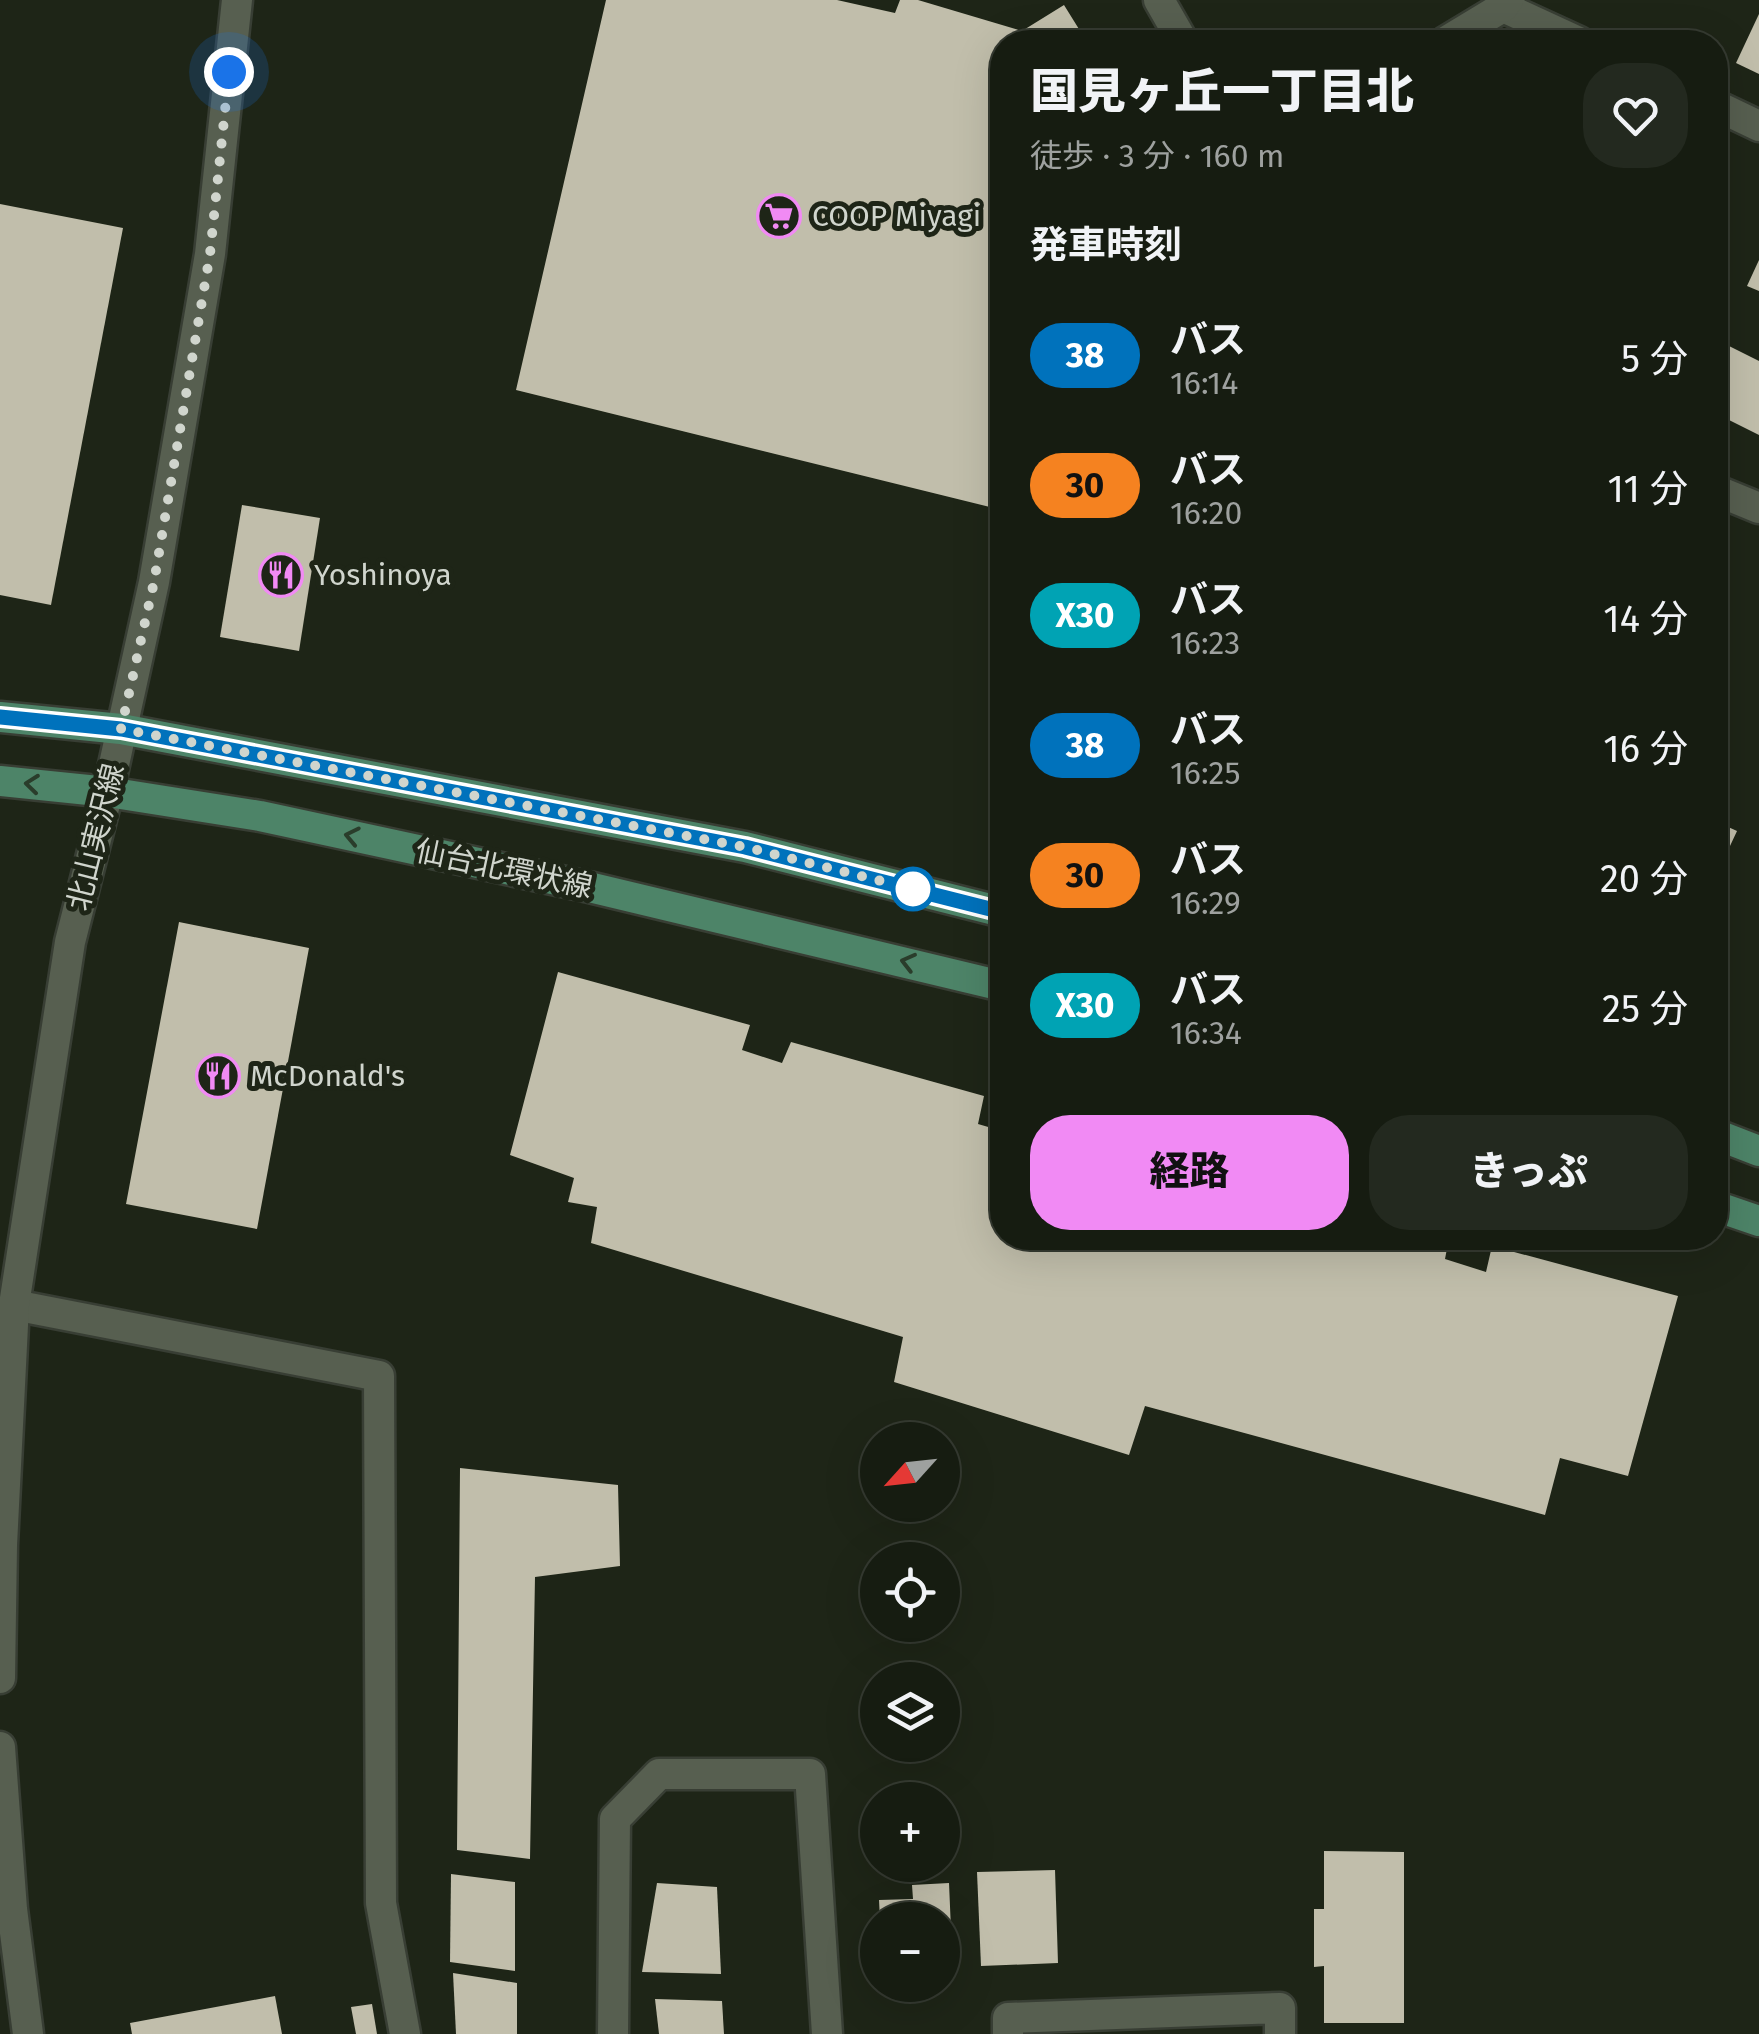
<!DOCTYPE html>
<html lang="ja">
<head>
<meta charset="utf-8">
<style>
	:root { --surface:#161c11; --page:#23291f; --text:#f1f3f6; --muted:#9ea19f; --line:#353a31; --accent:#f18af4 }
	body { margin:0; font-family:"Fira Sans","Noto Sans JP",sans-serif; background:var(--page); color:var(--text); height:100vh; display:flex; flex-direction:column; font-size:38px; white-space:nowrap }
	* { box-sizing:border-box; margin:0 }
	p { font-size:32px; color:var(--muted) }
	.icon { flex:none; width:55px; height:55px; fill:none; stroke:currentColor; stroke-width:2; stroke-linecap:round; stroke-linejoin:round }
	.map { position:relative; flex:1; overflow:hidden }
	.details { position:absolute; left:990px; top:30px; width:738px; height:1220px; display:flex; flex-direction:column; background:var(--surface); border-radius:40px; box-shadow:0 10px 40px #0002,0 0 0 2px var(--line) }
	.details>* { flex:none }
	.badge { padding:0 20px; border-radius:32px; font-size:35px; line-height:65px }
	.needle { width:65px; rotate:243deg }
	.buttons { position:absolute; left:860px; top:1422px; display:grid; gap:20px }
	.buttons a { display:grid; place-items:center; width:100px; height:100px; border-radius:50%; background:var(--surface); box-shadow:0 10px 40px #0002,0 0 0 2px var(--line); font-size:50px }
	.you { position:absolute; width:50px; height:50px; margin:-25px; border:8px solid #fff; border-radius:50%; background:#1a73e8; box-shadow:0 0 0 15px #1a73e833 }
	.map>.badge { position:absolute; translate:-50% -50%; box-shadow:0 0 0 5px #fff }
	h2 { padding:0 40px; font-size:38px; line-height:90px }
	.round { display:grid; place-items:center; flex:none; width:105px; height:105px; border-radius:40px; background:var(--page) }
	.head { display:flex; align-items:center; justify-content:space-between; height:170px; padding:0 40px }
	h1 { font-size:48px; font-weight:800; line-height:75px }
	.action { display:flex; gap:20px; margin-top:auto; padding:20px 40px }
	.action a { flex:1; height:115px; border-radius:40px; background:var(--accent); color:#111; font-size:40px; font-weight:800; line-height:115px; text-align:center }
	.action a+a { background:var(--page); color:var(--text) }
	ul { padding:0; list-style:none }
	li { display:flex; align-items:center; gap:30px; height:130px; padding:0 40px }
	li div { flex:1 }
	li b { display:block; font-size:38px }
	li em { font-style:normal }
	li .badge { min-width:110px; font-weight:700; text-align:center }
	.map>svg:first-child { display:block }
	.building { fill:#c1beab }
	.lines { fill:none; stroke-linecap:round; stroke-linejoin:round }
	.minor-casing { stroke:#383e34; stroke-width:35 }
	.tertiary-casing { stroke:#383e34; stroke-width:35 }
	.primary-casing { stroke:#383e34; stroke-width:35 }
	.minor { stroke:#575f50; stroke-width:30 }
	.tertiary { stroke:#575f50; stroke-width:30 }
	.primary { stroke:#4d8468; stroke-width:30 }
	.oneway { stroke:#2a3d2b }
	.line-casing { stroke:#fff; stroke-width:22 }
	.line { stroke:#0072bc; stroke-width:15 }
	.walk { stroke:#d0d5cd; stroke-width:10; stroke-dasharray:0 18 }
	.stop-dot { fill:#fff; stroke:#0072bc; stroke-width:5 }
	.labels { text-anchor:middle; stroke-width:10; stroke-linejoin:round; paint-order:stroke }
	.poi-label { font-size:30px; fill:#d0d5cd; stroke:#1e2517; text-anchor:start }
	.street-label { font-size:30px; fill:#d0d5cd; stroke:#1e2517 }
</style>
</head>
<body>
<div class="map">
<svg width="1759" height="2034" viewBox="0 0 1759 2034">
	<rect width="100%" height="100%" fill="#1e2517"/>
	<!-- building -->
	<g class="building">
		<path d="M 606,0 L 837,0 L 895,13 L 900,0 L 918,0 L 1022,31 L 1064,5 L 1087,42 L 1002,42 L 1002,510 L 516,390 Z"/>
		<path d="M 1759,14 L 1759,74 L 1736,63 Z"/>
		<path d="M 0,204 L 123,228 L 51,605 L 0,595 Z"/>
		<path d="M 1759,260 L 1759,291 L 1747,286 Z"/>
		<path d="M 1727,345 L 1759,361 L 1759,435 L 1715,413 L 1715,368 Z"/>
		<path d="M 242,505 L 320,518 L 299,651 L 220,637 Z"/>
		<path d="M 1715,821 L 1737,831 L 1715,878 Z"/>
		<path d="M 179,922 L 309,948 L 257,1229 L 126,1204 Z"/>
		<path d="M 558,972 L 750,1025 L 742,1050 L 782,1063 L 791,1042 L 984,1096 L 978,1124 L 1002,1131 L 1002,1238 L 1449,1238 L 1445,1259 L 1486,1272 L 1492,1246 L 1678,1296 L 1628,1476 L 1560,1458 L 1545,1515 L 1145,1406 L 1129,1455 L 894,1382 L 903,1337 L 591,1243 L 597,1207 L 568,1202 L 574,1178 L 510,1155 Z"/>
		<path d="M 460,1468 L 618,1485 L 620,1566 L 535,1577 L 530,1859 L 457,1850 Z"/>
		<path d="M 1324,1851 L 1404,1852 L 1404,2023 L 1324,2023 L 1324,1966 L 1314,1967 L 1314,1909 L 1324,1909 Z"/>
		<path d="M 1055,1870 L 1058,1963 L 981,1966 L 977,1872 Z"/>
		<path d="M 451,1874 L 515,1882 L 515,1971 L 450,1962 Z"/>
		<path d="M 657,1883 L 717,1887 L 721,1974 L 642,1972 Z"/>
		<path d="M 949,1883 L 952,1953 L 942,1953 L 942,1920 L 880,1920 L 879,1900 L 913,1899 L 912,1885 Z"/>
		<path d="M 453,1973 L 517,1983 L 517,2034 L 456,2034 Z"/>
		<path d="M 275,1996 L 282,2034 L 132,2034 L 130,2023 Z"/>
		<path d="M 655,1999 L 722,2001 L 724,2034 L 659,2034 Z"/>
		<path d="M 372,2004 L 377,2034 L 356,2034 L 351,2007 Z"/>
	</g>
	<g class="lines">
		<!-- minor casing -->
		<g class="minor-casing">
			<g id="minor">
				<path d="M 1159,0 L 1183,42"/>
				<path d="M 1503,7 L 1579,42"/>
				<path d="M 1445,42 L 1503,7 L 1508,0"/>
				<path d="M 1715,105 L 1759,126"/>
				<path d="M 1715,490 L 1759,508"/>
				<path d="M 14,1305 L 379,1376 L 381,1903 L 405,2034"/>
				<path d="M 613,2034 L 615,1819 L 659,1774 L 810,1774 L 827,2034"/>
				<path d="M 1008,2034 L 1008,2018 L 1280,2008 L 1280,2034"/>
			</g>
		</g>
		<!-- tertiary casing -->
		<g class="tertiary-casing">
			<g id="tertiary">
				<path d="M 0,1678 L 2,1545 L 14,1305 L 70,942 L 108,792 L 154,582 L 210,254 L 237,0"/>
				<path d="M 0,1747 L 12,1909 L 28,2034"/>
			</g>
		</g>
		<!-- primary casing -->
		<g class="primary-casing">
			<g id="primary">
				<path d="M 0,717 L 121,729 L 745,847 L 1002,912"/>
				<path d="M 0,781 L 108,792 L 260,816 L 589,887 L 1002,986"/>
				<path d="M 1715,1134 L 1759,1151"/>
				<path d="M 1715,1206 L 1759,1221"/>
			</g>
		</g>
		<!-- minor -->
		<use href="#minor" class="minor"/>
		<!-- tertiary -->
		<use href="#tertiary" class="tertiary"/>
		<!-- primary -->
		<use href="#primary" class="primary"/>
	</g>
	<!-- one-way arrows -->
	<defs><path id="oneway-chevron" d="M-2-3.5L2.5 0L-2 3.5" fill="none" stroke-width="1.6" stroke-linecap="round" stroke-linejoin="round" transform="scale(2.5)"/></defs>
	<g class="oneway">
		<use href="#oneway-chevron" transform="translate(32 784) rotate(-174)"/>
		<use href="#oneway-chevron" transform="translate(352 836) rotate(-168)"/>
		<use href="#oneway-chevron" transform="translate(908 962) rotate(-166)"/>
	</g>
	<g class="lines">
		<!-- line casing -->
		<g class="line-casing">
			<path id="line" d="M 0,717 L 121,729 L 745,847 L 1002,912"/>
		</g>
		<!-- line -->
		<use href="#line" class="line"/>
		<!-- walk -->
		<path class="walk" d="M 229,72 L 210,254 L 154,582 L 121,729 L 745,847 L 913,889"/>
	</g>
	<!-- icons -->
	<defs>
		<g id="supermarket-ring" transform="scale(2.25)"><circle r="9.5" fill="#1e2517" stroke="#f18af4" stroke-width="1.5"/><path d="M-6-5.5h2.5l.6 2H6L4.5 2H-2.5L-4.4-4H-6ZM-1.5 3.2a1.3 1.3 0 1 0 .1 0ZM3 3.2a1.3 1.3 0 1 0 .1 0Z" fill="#f18af4"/></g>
		<g id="restaurant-ring" transform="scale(2.25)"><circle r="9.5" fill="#1e2517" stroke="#f18af4" stroke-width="1.5"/><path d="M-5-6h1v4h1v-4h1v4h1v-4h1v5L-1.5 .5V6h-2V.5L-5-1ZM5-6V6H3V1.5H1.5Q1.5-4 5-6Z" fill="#f18af4"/></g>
	</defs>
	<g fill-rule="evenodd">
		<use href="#supermarket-ring" x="779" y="216"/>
		<use href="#restaurant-ring" x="281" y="575"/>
		<use href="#restaurant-ring" x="218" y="1076"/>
	</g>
	<!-- markers -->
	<circle class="stop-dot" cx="913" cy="889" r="20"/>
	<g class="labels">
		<!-- poi labels -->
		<g class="poi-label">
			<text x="812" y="226">COOP Miyagi</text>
			<text x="314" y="585">Yoshinoya</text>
			<text x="250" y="1086">McDonald's</text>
		</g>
		<!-- street labels -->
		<g class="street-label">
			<text transform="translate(96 837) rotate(-76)" y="10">北山実沢線</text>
			<text transform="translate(504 869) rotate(12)" y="10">仙台北環状線</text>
		</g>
	</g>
</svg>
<div class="buttons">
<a><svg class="needle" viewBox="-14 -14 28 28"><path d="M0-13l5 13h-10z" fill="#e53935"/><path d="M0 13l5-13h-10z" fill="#9ea19f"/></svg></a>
<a><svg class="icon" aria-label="locate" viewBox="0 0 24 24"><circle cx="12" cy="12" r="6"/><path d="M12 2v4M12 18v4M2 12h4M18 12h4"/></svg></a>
<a><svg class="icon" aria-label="layers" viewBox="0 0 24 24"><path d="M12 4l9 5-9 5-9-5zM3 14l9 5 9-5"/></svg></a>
<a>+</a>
<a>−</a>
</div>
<div class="you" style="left:229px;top:72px"></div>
<section class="details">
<div class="head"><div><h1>国見ヶ丘一丁目北</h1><p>徒歩 · 3 分 · 160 m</p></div><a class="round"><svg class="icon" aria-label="heart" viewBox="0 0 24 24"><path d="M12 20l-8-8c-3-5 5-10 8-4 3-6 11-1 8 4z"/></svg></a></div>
<h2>発車時刻</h2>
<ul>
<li><span class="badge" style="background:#0072bc;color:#fff">38</span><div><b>バス</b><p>16:14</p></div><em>5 分</em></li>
<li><span class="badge" style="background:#f58220;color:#111">30</span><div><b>バス</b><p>16:20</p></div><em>11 分</em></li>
<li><span class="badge" style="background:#00a3b4;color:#fff">X30</span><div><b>バス</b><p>16:23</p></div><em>14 分</em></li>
<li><span class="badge" style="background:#0072bc;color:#fff">38</span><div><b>バス</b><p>16:25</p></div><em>16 分</em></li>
<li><span class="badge" style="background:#f58220;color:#111">30</span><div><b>バス</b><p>16:29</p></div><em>20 分</em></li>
<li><span class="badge" style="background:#00a3b4;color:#fff">X30</span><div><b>バス</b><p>16:34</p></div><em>25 分</em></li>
</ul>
<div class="action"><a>経路</a><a>きっぷ</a></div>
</section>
</div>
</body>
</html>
